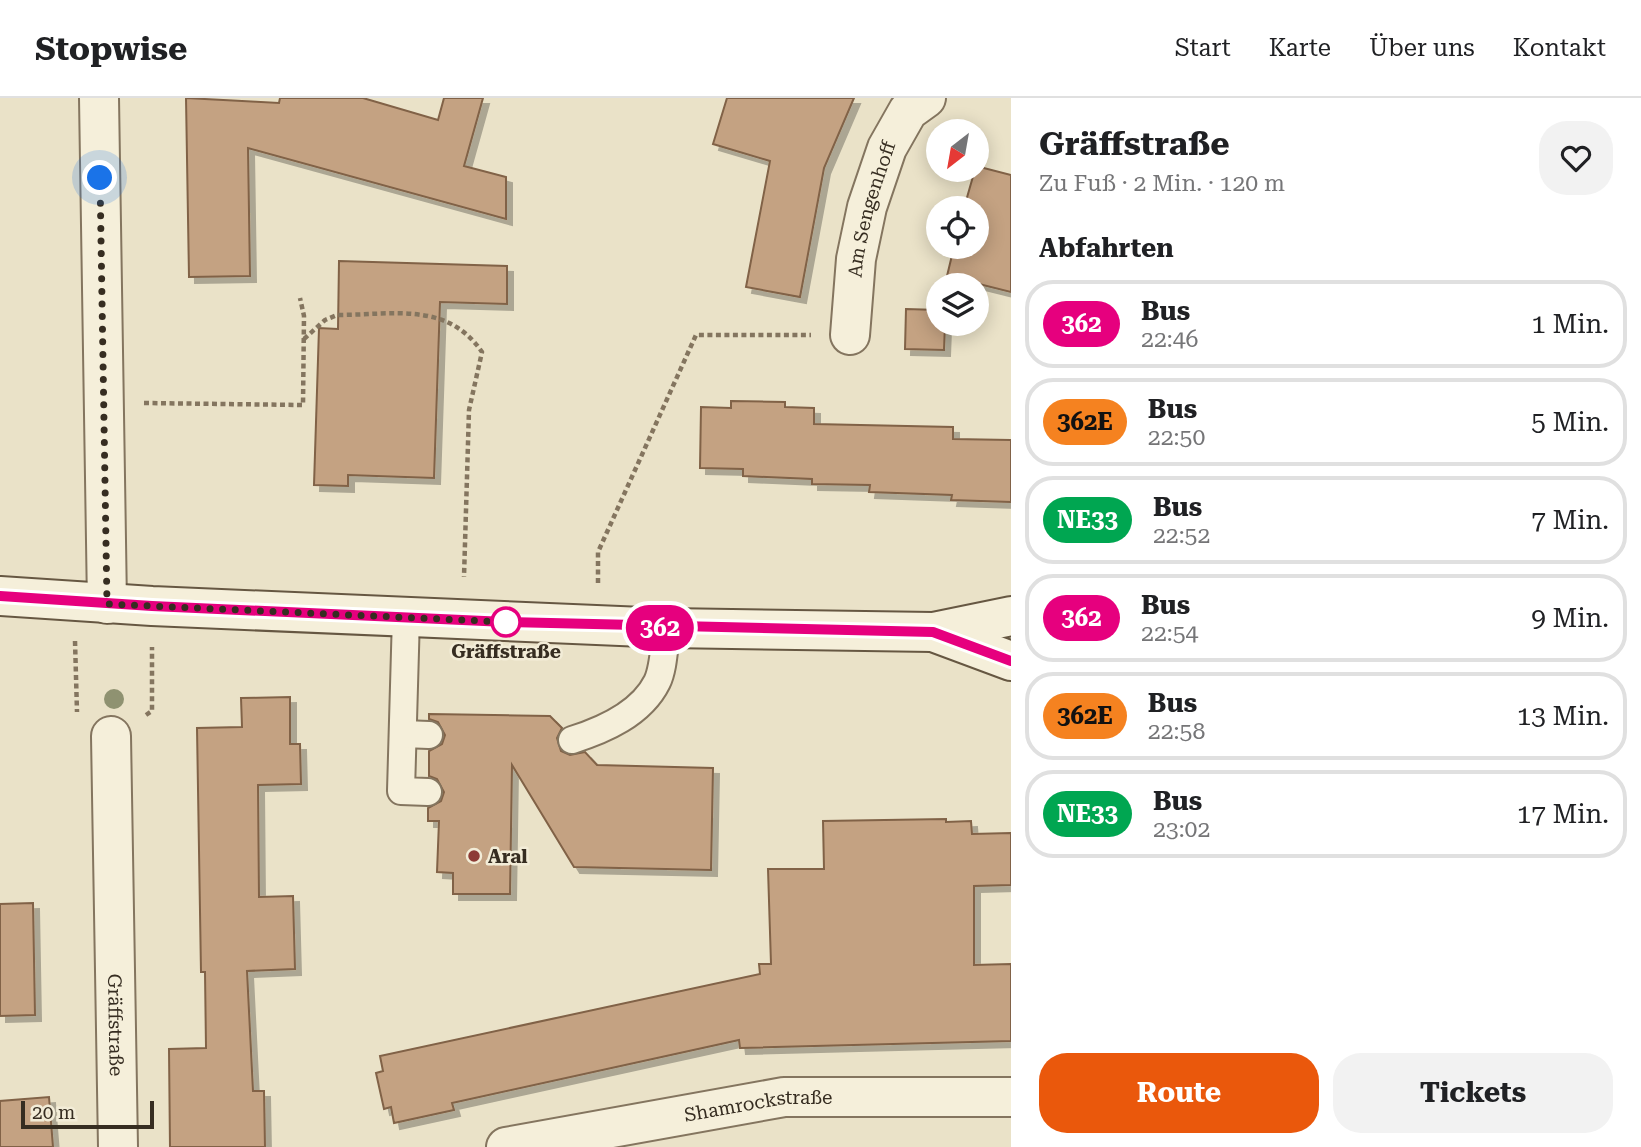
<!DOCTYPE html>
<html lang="de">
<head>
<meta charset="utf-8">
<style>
	:root { --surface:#fff; --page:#f2f2f2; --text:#202124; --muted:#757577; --line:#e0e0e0; --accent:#ea580c }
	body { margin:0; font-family:"Roboto Serif",serif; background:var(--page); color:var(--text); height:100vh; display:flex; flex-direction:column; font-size:26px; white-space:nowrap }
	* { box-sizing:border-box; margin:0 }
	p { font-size:23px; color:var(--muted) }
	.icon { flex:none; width:38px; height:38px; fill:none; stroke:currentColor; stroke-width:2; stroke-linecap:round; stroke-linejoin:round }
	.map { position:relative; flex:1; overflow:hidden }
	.details { display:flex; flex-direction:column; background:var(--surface); width:630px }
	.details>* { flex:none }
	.badge { padding:0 14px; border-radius:23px; font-size:24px; line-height:46px }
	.needle { width:46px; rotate:211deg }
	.tools { position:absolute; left:926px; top:21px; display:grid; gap:14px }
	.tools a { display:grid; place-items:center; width:63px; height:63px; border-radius:50%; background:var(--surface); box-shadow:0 4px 18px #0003; font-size:35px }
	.scale { position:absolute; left:21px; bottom:18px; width:133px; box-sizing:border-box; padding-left:7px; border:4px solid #362d21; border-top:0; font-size:19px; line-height:24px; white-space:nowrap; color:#362d21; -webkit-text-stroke:5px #f2ecd7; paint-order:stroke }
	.you { position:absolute; width:35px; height:35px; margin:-18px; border:5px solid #fff; border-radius:50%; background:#1a73e8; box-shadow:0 0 0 10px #1a73e833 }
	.map>.badge { position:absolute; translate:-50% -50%; box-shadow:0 0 0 4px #fff }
	h2 { padding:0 28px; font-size:26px; line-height:63px }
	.round { display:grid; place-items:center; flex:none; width:74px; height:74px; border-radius:28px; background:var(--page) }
	.overview { display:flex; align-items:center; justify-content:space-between; height:119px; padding:0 28px }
	h1 { font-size:33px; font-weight:700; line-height:52px }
	.cta { display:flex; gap:14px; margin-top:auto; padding:14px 28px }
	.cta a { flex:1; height:80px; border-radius:28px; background:var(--accent); color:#fff; font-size:28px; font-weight:700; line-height:80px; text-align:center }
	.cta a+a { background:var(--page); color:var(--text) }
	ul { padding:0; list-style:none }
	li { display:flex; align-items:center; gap:21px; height:88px; margin:0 14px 10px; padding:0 14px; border:4px solid var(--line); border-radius:28px }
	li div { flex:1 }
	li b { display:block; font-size:26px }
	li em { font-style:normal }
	li .badge { min-width:77px; font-weight:700; text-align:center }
	header { display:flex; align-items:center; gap:42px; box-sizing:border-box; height:98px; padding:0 35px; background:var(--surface); border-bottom:2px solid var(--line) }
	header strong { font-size:33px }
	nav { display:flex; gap:38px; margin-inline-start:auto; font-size:24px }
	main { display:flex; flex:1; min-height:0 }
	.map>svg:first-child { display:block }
	.building { fill:#c4a282; stroke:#816247; stroke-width:2; filter:url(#shadow) }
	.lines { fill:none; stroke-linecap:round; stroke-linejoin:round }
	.service-casing { stroke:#84755f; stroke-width:30 }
	.minor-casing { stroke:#84755f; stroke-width:42 }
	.secondary-casing { stroke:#665742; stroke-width:42 }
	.path { stroke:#84755f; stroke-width:4.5; stroke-dasharray:5 3.5; stroke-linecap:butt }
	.service { stroke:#f5efda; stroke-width:26 }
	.minor { stroke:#f5efda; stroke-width:38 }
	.secondary { stroke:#f5efda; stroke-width:38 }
	.tree { fill:#8f9271 }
	.line-casing { stroke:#fff; stroke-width:16 }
	.line { stroke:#e6007e; stroke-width:10 }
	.walk { stroke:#362d21; stroke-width:7; stroke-dasharray:0 12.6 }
	.stop-dot { fill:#fff; stroke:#e6007e; stroke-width:3.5 }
	.poi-dot { fill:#8d3b35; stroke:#f2ecd7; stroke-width:2.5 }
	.labels { text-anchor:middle; stroke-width:5; stroke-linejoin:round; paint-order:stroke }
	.street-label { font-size:19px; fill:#362d21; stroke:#f2ecd7 }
	.stop-label { font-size:19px; font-weight:bold; fill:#362d21; stroke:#f2ecd7 }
	.poi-label { font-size:19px; font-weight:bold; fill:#362d21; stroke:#f2ecd7; text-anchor:start }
</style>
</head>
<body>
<header>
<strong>Stopwise</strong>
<nav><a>Start</a><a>Karte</a><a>Über uns</a><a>Kontakt</a></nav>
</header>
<main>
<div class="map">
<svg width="1011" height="1049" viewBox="0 0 1011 1049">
	<defs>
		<filter id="shadow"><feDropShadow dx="6" dy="6" stdDeviation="0" flood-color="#0004"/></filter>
	</defs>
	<rect width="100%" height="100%" fill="#eae2c8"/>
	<!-- building -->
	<g class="building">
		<path d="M 186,0 L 279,5 L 280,0 L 363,0 L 438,22 L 444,0 L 483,0 L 464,68 L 506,79 L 506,121 L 248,50 L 250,178 L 189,179 Z"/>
		<path d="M 727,0 L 854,0 L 824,70 L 800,199 L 746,189 L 770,63 L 713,46 Z"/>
		<path d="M 976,68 L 1011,77 L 1011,194 L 947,178 L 954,149 L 976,149 L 976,110 L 964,110 Z"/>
		<path d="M 339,163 L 507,168 L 507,206 L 440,204 L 434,380 L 348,377 L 348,388 L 314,387 L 319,230 L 338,231 Z"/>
		<path d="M 906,211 L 938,212 L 938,226 L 945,226 L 944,252 L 905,251 Z"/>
		<path d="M 731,303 L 785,304 L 785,309 L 814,310 L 814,326 L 953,329 L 953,341 L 1011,342 L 1011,404 L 951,402 L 952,397 L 869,394 L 870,387 L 812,386 L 812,381 L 743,378 L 743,371 L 700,370 L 701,309 L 731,310 Z"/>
		<path d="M 290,599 L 290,646 L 300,646 L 301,686 L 258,687 L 259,799 L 293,798 L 295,871 L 247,873 L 253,993 L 264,993 L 265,1049 L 170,1049 L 169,951 L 206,950 L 205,874 L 201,874 L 197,630 L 242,629 L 241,600 Z"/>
		<path d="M 429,616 L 550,618 L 562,630 L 557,640 L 561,653 L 570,657 L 585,654 L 597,667 L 713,670 L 711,772 L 574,769 L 512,667 L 510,796 L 453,796 L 453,775 L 437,774 L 439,723 L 428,723 L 428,710 L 441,703 L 444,694 L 437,681 L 429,678 L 429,653 L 442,646 L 445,637 L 438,624 L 429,621 Z"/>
		<path d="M 946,721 L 946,724 L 971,723 L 972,736 L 1011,735 L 1011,787 L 974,788 L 974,867 L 1011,866 L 1011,943 L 740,950 L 739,942 L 452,1005 L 454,1012 L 394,1025 L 391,1009 L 384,1011 L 376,975 L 383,973 L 380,958 L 760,876 L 759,866 L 771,866 L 768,771 L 824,771 L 823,723 Z"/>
		<path d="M 33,805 L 35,917 L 0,918 L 0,806 Z"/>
		<path d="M 49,999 L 53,1049 L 0,1049 L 0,1003 Z"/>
	</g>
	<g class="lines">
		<!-- service casing -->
		<g class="service-casing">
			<g id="service">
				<path d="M 406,518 L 401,693 L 428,694"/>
				<path d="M 403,636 L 429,637"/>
				<path d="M 572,642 C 604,632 641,616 657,584 C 664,570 664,546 667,530"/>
			</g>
		</g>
		<!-- minor casing -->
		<g class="minor-casing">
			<g id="minor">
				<path d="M 99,0 L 107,506"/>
				<path id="s1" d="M 850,237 L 856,161 L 867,109 L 887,50 L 908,13 L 926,0"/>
				<path id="s2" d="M 111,638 L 118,1049"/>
				<path id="s3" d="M 506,1049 L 784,999 L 1011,999"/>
			</g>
		</g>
		<!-- secondary casing -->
		<g class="secondary-casing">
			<g id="secondary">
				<path d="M 0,498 L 152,508 L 667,530 L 933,534 L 1011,518"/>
				<path d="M 933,534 L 1011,563"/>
			</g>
		</g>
		<!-- path -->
		<g class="path">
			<path d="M 304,241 L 325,222 L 337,217 C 393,217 447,203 482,254 L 469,312 L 464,479"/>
			<path d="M 144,305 L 303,307 L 304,218 L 300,200"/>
			<path d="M 598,485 L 598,454 L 696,237 L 811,237"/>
			<path d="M 75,543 L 77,614"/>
			<path d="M 146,617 L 152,613 L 152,549"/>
		</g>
		<!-- service -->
		<use href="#service" class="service"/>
		<!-- minor -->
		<use href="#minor" class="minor"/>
		<!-- secondary -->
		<use href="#secondary" class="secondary"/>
	</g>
	<!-- trees -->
	<circle class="tree" cx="114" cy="601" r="10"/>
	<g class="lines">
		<!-- line casing -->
		<g class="line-casing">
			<path id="line" d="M 0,498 L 152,508 L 506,524 L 933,534 L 1011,563"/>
		</g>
		<!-- line -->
		<use href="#line" class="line"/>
		<!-- walk -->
		<path class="walk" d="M 100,80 L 107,506 L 506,524"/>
	</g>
	<!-- markers -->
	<circle class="stop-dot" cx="506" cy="524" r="14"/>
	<circle class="poi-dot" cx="474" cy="758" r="7"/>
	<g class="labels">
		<!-- street labels -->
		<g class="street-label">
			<text dy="7" stroke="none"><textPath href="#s1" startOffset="128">Am Sengenhoff</textPath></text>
			<text dy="7" stroke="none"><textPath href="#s2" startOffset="289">Gräffstraße</textPath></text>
			<text dy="7" stroke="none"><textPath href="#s3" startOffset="256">Shamrockstraße</textPath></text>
		</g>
		<!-- stop labels -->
		<g class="stop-label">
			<text x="506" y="560">Gräffstraße</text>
		</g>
		<!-- poi labels -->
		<g class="poi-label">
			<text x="488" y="765">Aral</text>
		</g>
	</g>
</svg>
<div class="tools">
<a><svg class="needle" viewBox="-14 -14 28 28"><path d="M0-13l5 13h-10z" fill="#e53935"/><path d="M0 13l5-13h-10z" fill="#757577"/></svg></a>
<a><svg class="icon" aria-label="locate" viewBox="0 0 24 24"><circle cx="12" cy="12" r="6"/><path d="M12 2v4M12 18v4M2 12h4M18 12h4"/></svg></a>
<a><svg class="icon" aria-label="layers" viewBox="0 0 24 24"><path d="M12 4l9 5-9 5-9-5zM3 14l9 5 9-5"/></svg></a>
</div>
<div class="scale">20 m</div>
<div class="you" style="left:100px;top:80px"></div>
<b class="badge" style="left:660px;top:530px;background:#e6007e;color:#fff">362</b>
</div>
<section class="details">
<div class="overview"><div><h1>Gräffstraße</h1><p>Zu Fuß · 2 Min. · 120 m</p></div><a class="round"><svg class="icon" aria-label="heart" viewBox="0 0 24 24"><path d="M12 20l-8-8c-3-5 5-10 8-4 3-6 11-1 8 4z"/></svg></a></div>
<h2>Abfahrten</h2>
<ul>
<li><span class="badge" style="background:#e6007e;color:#fff">362</span><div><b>Bus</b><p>22:46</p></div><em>1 Min.</em></li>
<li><span class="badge" style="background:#f58220;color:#111">362E</span><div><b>Bus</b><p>22:50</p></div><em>5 Min.</em></li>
<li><span class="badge" style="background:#00a651;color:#fff">NE33</span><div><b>Bus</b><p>22:52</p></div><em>7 Min.</em></li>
<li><span class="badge" style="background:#e6007e;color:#fff">362</span><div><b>Bus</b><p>22:54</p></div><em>9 Min.</em></li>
<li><span class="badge" style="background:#f58220;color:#111">362E</span><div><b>Bus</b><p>22:58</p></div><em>13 Min.</em></li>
<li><span class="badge" style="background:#00a651;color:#fff">NE33</span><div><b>Bus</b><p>23:02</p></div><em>17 Min.</em></li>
</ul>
<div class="cta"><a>Route</a><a>Tickets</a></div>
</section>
</main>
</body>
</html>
